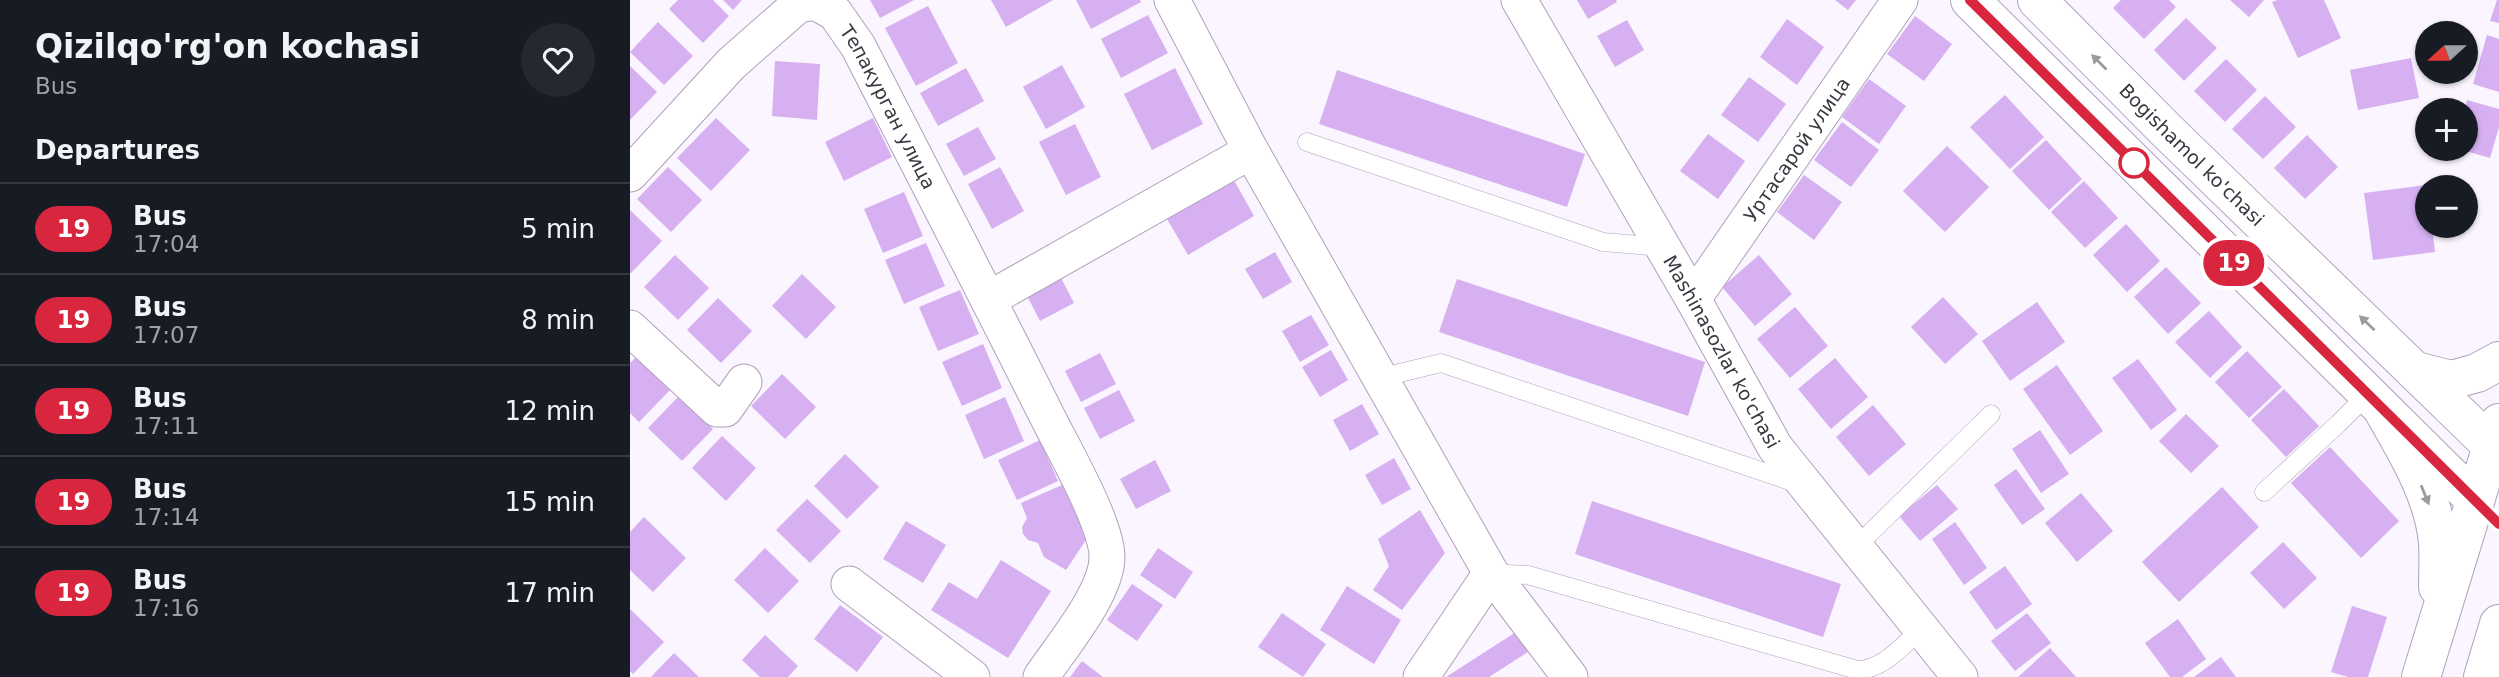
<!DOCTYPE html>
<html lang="en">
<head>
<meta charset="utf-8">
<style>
	:root { --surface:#171b24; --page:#242831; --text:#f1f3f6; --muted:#9ea1a6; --line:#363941 }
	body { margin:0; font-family:"DejaVu Sans",sans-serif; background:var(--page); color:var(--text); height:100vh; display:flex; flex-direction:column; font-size:26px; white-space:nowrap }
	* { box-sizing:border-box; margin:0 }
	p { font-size:23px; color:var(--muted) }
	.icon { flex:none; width:38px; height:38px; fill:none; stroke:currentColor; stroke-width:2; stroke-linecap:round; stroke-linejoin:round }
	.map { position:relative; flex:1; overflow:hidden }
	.panel { display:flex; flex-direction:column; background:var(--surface); width:630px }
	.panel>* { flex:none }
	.badge { padding:0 14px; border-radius:23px; font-size:24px; line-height:46px }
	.needle { width:46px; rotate:249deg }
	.fabs { position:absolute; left:1785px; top:21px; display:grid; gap:14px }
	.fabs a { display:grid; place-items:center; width:63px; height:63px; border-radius:50%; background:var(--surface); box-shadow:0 2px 5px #0004; font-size:35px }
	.map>.badge { position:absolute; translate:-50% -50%; box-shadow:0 0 0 4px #fff }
	h2 { padding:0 35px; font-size:26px; line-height:63px }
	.round { display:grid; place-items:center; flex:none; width:74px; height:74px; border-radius:37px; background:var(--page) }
	.summary { display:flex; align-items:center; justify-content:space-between; height:119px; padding:0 35px }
	h1 { font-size:33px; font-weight:700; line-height:52px }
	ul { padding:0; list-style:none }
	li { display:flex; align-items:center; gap:21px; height:91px; padding:0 35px; border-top:2px solid var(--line) }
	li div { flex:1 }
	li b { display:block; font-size:26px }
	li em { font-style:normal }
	li .badge { min-width:77px; font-weight:700; text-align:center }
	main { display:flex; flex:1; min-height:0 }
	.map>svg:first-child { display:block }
	.building { fill:#d6b0f0 }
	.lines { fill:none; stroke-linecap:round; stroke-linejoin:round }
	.lane-casing { stroke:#afa1ba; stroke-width:19 }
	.street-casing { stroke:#afa1ba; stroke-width:37 }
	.secondary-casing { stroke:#afa1ba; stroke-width:40 }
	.primary-casing { stroke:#afa1ba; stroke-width:40 }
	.lane { stroke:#fff; stroke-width:18 }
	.street { stroke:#fff; stroke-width:35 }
	.secondary { stroke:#fff; stroke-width:38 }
	.primary { stroke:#fff; stroke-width:38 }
	.oneway { fill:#9e9aa0 }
	.line-casing { stroke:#fff; stroke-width:16 }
	.line { stroke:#d7263d; stroke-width:10 }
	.stop-dot { fill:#fff; stroke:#d7263d; stroke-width:3.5 }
	.labels { text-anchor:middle; stroke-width:5; stroke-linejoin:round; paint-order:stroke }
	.street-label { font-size:19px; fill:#3c3640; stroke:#fff }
</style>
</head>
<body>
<main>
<section class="panel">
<div class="summary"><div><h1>Qizilqo'rg'on kochasi</h1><p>Bus</p></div><a class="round"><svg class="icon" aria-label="heart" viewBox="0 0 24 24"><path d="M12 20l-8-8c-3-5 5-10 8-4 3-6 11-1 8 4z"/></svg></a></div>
<h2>Departures</h2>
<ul>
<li><span class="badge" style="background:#d7263d;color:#fff">19</span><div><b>Bus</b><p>17:04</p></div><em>5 min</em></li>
<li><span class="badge" style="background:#d7263d;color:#fff">19</span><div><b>Bus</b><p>17:07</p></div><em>8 min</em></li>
<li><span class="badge" style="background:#d7263d;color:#fff">19</span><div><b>Bus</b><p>17:11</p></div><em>12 min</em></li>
<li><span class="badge" style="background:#d7263d;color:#fff">19</span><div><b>Bus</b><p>17:14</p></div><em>15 min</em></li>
<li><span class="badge" style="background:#d7263d;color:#fff">19</span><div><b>Bus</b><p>17:16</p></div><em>17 min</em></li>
</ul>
</section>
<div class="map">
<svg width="1869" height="677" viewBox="0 0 1869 677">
	<rect width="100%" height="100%" fill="#faf5ff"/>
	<!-- building -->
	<g class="building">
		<path d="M 48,0 L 83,0 L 99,16 L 73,43 L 39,9 Z"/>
		<path d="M 93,0 L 112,0 L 103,10 Z"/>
		<path d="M 240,0 L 284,0 L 250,18 Z"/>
		<path d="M 361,0 L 423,0 L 376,27 Z"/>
		<path d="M 446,0 L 510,0 L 511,2 L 461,29 Z"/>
		<path d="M 947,0 L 986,0 L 987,2 L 958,19 Z"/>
		<path d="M 1205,0 L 1226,0 L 1218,10 Z"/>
		<path d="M 1491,0 L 1539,0 L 1546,7 L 1514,39 L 1483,8 Z"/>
		<path d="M 1600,0 L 1634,0 L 1619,17 Z"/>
		<path d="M 1648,0 L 1694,0 L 1711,38 L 1668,58 L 1642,2 Z"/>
		<path d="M 1867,0 L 1869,0 L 1869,23 L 1860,21 Z"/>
		<path d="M 298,6 L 328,63 L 286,86 L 255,28 Z"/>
		<path d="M 518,15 L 538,53 L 491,78 L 471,39 Z"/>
		<path d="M 1285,16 L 1322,44 L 1294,81 L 1257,54 Z"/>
		<path d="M 1556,18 L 1587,48 L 1554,81 L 1524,50 Z"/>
		<path d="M 1157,19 L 1194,47 L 1167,85 L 1130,57 Z"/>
		<path d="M 997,20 L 1014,50 L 985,67 L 967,36 Z"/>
		<path d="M 28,22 L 63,56 L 34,85 L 0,52 Z"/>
		<path d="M 1857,35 L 1869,39 L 1869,92 L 1843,84 Z"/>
		<path d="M 1781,58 L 1789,98 L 1728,110 L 1720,70 Z"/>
		<path d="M 1596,59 L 1627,90 L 1595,122 L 1564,91 Z"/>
		<path d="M 145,61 L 190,64 L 187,120 L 142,116 Z"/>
		<path d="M 432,65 L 455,107 L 416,129 L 393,87 Z"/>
		<path d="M 0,66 L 27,92 L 0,120 Z"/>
		<path d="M 336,68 L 354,101 L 308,126 L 290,93 Z"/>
		<path d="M 545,68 L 573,124 L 522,150 L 494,94 Z"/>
		<path d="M 707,70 L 955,154 L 937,207 L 689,124 Z"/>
		<path d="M 1119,77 L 1156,104 L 1128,142 L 1091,115 Z"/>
		<path d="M 1239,79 L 1276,106 L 1249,144 L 1212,117 Z"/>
		<path d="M 1375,95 L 1414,137 L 1380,169 L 1340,127 Z"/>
		<path d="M 1635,96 L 1666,127 L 1633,159 L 1602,129 Z"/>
		<path d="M 1837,100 L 1869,109 L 1869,127 L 1860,158 L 1829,149 L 1836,149 L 1834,110 Z"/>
		<path d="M 86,118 L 120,150 L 81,191 L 47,158 Z"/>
		<path d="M 243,118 L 262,157 L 214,181 L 195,142 Z"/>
		<path d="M 1212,122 L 1249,150 L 1221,187 L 1184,160 Z"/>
		<path d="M 445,124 L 471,177 L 436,195 L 409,142 Z"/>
		<path d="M 348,127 L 366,159 L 334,176 L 316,144 Z"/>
		<path d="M 1078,134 L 1115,161 L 1088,199 L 1050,171 Z"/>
		<path d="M 1677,135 L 1708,167 L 1675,199 L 1644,168 Z"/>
		<path d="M 1416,140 L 1452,179 L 1419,210 L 1382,171 Z"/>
		<path d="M 1317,146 L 1359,187 L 1315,232 L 1273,191 Z"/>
		<path d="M 38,167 L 72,200 L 41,232 L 7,199 Z"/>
		<path d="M 370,167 L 394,211 L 362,229 L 338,184 Z"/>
		<path d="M 1174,175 L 1212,202 L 1184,240 L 1147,212 Z"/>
		<path d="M 604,180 L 624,216 L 558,255 L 537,219 Z"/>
		<path d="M 1454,181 L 1488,218 L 1455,248 L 1421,212 Z"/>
		<path d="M 1796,185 L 1797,226 L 1802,226 L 1805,252 L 1743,260 L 1734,193 Z"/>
		<path d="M 274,192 L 293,236 L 253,253 L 234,209 Z"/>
		<path d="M 0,210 L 32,241 L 0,274 Z"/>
		<path d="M 1496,224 L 1530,261 L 1497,292 L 1463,255 Z"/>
		<path d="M 296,243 L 315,286 L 274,304 L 255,260 Z"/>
		<path d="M 645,252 L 662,282 L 633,299 L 615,269 Z"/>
		<path d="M 45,255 L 79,288 L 48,320 L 14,287 Z"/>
		<path d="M 1129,255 L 1162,294 L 1125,326 L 1092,287 Z"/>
		<path d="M 1536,267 L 1571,303 L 1538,334 L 1504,297 Z"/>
		<path d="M 428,272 L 444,303 L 410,321 L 394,290 Z"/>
		<path d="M 172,274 L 206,307 L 176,339 L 142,306 Z"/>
		<path d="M 827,279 L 1075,362 L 1058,416 L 809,332 Z"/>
		<path d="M 330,290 L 349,334 L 308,351 L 289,307 Z"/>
		<path d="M 1313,297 L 1348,334 L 1315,364 L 1281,327 Z"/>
		<path d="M 88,298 L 122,331 L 91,363 L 57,330 Z"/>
		<path d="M 1407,302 L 1435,342 L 1380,381 L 1352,341 Z"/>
		<path d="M 1165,307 L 1198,346 L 1160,378 L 1127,339 Z"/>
		<path d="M 1579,311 L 1612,347 L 1580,378 L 1545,342 Z"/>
		<path d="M 681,315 L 699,345 L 670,362 L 652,331 Z"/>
		<path d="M 353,344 L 372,388 L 332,406 L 312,362 Z"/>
		<path d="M 701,350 L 718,380 L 690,397 L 672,367 Z"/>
		<path d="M 1617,351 L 1652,387 L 1619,418 L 1585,382 Z"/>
		<path d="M 470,353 L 486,384 L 451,402 L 435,371 Z"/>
		<path d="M 6,357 L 41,389 L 9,422 L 0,413 L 0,363 Z"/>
		<path d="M 1205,358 L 1238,397 L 1201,429 L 1168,389 Z"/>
		<path d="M 1508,359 L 1547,410 L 1521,430 L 1482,378 Z"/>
		<path d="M 1427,365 L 1473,431 L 1440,455 L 1393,389 Z"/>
		<path d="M 152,374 L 186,407 L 155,439 L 121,406 Z"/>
		<path d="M 1654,389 L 1689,426 L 1656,457 L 1621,420 Z"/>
		<path d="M 489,390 L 505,421 L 470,439 L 454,408 Z"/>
		<path d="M 49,396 L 83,429 L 52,461 L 18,428 Z"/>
		<path d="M 375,397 L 394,441 L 354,459 L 335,415 Z"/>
		<path d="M 732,404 L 749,434 L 720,451 L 703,420 Z"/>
		<path d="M 1243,405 L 1276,444 L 1239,476 L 1206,437 Z"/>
		<path d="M 1556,414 L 1589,446 L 1561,473 L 1529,441 Z"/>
		<path d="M 1410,430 L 1439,474 L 1411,493 L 1382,449 Z"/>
		<path d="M 92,436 L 126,468 L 96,501 L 62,468 Z"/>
		<path d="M 410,440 L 428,481 L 387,500 L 368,460 Z"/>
		<path d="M 1700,447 L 1769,521 L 1731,558 L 1661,483 Z"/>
		<path d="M 215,454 L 249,487 L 217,519 L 184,486 Z"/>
		<path d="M 764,458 L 781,489 L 752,505 L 735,475 Z"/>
		<path d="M 525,460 L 541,491 L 506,509 L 490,479 Z"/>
		<path d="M 1386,469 L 1415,509 L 1392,525 L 1364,485 Z"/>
		<path d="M 432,485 L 458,537 L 436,570 L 414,557 L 408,543 L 398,540 L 393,534 L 392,527 L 397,518 L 391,503 Z"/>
		<path d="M 1307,485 L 1328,509 L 1290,541 L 1269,516 Z"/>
		<path d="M 1592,487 L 1629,527 L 1549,602 L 1512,562 Z"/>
		<path d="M 1451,493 L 1483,531 L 1447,562 L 1415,523 Z"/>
		<path d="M 177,499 L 211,531 L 180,563 L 146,530 Z"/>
		<path d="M 962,501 L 1211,584 L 1193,637 L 945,554 Z"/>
		<path d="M 790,510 L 815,553 L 772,610 L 743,590 L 759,566 L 748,539 Z"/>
		<path d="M 14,517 L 56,558 L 23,592 L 0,570 L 0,532 Z"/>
		<path d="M 276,521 L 316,545 L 293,583 L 253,559 Z"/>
		<path d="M 1325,522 L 1357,568 L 1334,585 L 1302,539 Z"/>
		<path d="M 1653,542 L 1687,578 L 1654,609 L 1620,573 Z"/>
		<path d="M 135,548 L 169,581 L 138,613 L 104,580 Z"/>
		<path d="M 528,548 L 563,572 L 545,599 L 510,575 Z"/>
		<path d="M 371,560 L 421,591 L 378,658 L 301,610 L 319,582 L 347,599 Z"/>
		<path d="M 1375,566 L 1402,604 L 1366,630 L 1339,592 Z"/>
		<path d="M 502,584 L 533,605 L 507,641 L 477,620 Z"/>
		<path d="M 717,586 L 771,620 L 744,664 L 690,630 Z"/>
		<path d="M 210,605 L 253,637 L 227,672 L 184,639 Z"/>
		<path d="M 1722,606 L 1757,617 L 1738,677 L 1718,677 L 1701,672 Z"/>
		<path d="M 0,609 L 34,642 L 3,674 L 0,671 Z"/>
		<path d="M 652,613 L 696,644 L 673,677 L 628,647 Z"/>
		<path d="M 1397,613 L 1421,643 L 1385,671 L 1361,641 Z"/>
		<path d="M 1548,619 L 1576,659 L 1552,677 L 1540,677 L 1515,643 Z"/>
		<path d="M 886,632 L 898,652 L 859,677 L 816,677 Z"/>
		<path d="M 135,635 L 168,666 L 158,677 L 130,677 L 112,660 Z"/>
		<path d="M 1420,648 L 1446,677 L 1388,677 Z"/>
		<path d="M 44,653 L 69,677 L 21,677 Z"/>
		<path d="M 1591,657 L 1606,677 L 1564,677 Z"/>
		<path d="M 452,661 L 473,677 L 440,677 Z"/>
	</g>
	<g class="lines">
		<!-- lane casing -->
		<g class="lane-casing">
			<g id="lane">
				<path d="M 677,142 L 973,242 L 1032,247"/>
				<path d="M 749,378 L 811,363 L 1166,483"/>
				<path d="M 1634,492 L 1708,424 L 1737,395"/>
				<path d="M 1226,547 L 1361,414"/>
				<path d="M 861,573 L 898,575 L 1227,670 C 1253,670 1273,645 1291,629"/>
			</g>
		</g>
		<!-- street casing -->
		<g class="street-casing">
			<g id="street">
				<path d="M 542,0 L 621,151 L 861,573 L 940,677"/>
				<path id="s1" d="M 889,0 L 1063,299 L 1145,447 L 1330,677"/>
				<path id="s2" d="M 0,174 L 101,64 L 168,5 L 185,2 L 205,13 L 228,46 C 291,169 355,292 417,416 C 433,448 477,524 477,557 C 477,593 431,647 411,677"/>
				<path d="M 359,299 L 621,151"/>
				<path id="s3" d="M 1063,299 L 1270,0"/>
				<path d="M 0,328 L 87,409 L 95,409 L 114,382"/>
				<path d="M 219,584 L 342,677"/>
				<path d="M 791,677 L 861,573"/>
			</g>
		</g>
		<!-- secondary casing -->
		<g class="secondary-casing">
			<g id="secondary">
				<path d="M 1340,0 L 1845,500"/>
				<path id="s4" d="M 1407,0 L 1537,131 L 1861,445"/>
			</g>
		</g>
		<!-- primary casing -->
		<g class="primary-casing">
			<g id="primary">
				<path d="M 1786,371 L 1821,380 L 1847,373 L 1869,361"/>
				<path d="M 1754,412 C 1777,452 1804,496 1808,543 C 1809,558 1808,573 1808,587"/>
				<path d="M 1791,677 L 1869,423"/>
				<path d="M 1853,677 L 1869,624"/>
			</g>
		</g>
		<!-- lane -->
		<use href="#lane" class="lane"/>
		<!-- street -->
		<use href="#street" class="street"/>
		<!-- secondary -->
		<use href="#secondary" class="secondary"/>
		<!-- primary -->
		<use href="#primary" class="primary"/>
	</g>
	<!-- one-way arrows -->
	<defs><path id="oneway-solid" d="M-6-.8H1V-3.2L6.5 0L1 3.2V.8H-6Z" transform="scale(1.75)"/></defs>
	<g class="oneway">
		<use href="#oneway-solid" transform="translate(1469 62) rotate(-135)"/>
		<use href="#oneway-solid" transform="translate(1737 323) rotate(-136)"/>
		<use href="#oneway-solid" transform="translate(1795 495) rotate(68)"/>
	</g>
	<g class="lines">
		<!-- line casing -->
		<g class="line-casing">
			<path id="line" d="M 1340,0 L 1869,524"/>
		</g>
		<!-- line -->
		<use href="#line" class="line"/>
	</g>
	<!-- markers -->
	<circle class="stop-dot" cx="1504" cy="163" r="14"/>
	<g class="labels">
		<!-- street labels -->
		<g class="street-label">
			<text dy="7" stroke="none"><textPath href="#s2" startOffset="387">Тепакурган улица</textPath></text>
			<text dy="7" stroke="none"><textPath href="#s3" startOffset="182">Уртасарой улица</textPath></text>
			<text dy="7" stroke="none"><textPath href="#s4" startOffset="219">Bogishamol ko'chasi</textPath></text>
			<text dy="7" stroke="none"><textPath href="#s1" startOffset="406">Mashinasozlar ko'chasi</textPath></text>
		</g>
	</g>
</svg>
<div class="fabs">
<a><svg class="needle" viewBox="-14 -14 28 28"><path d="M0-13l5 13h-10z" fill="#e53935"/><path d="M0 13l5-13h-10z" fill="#9ea1a6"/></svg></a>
<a>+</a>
<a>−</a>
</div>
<b class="badge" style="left:1604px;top:263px;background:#d7263d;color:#fff">19</b>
</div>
</main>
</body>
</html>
